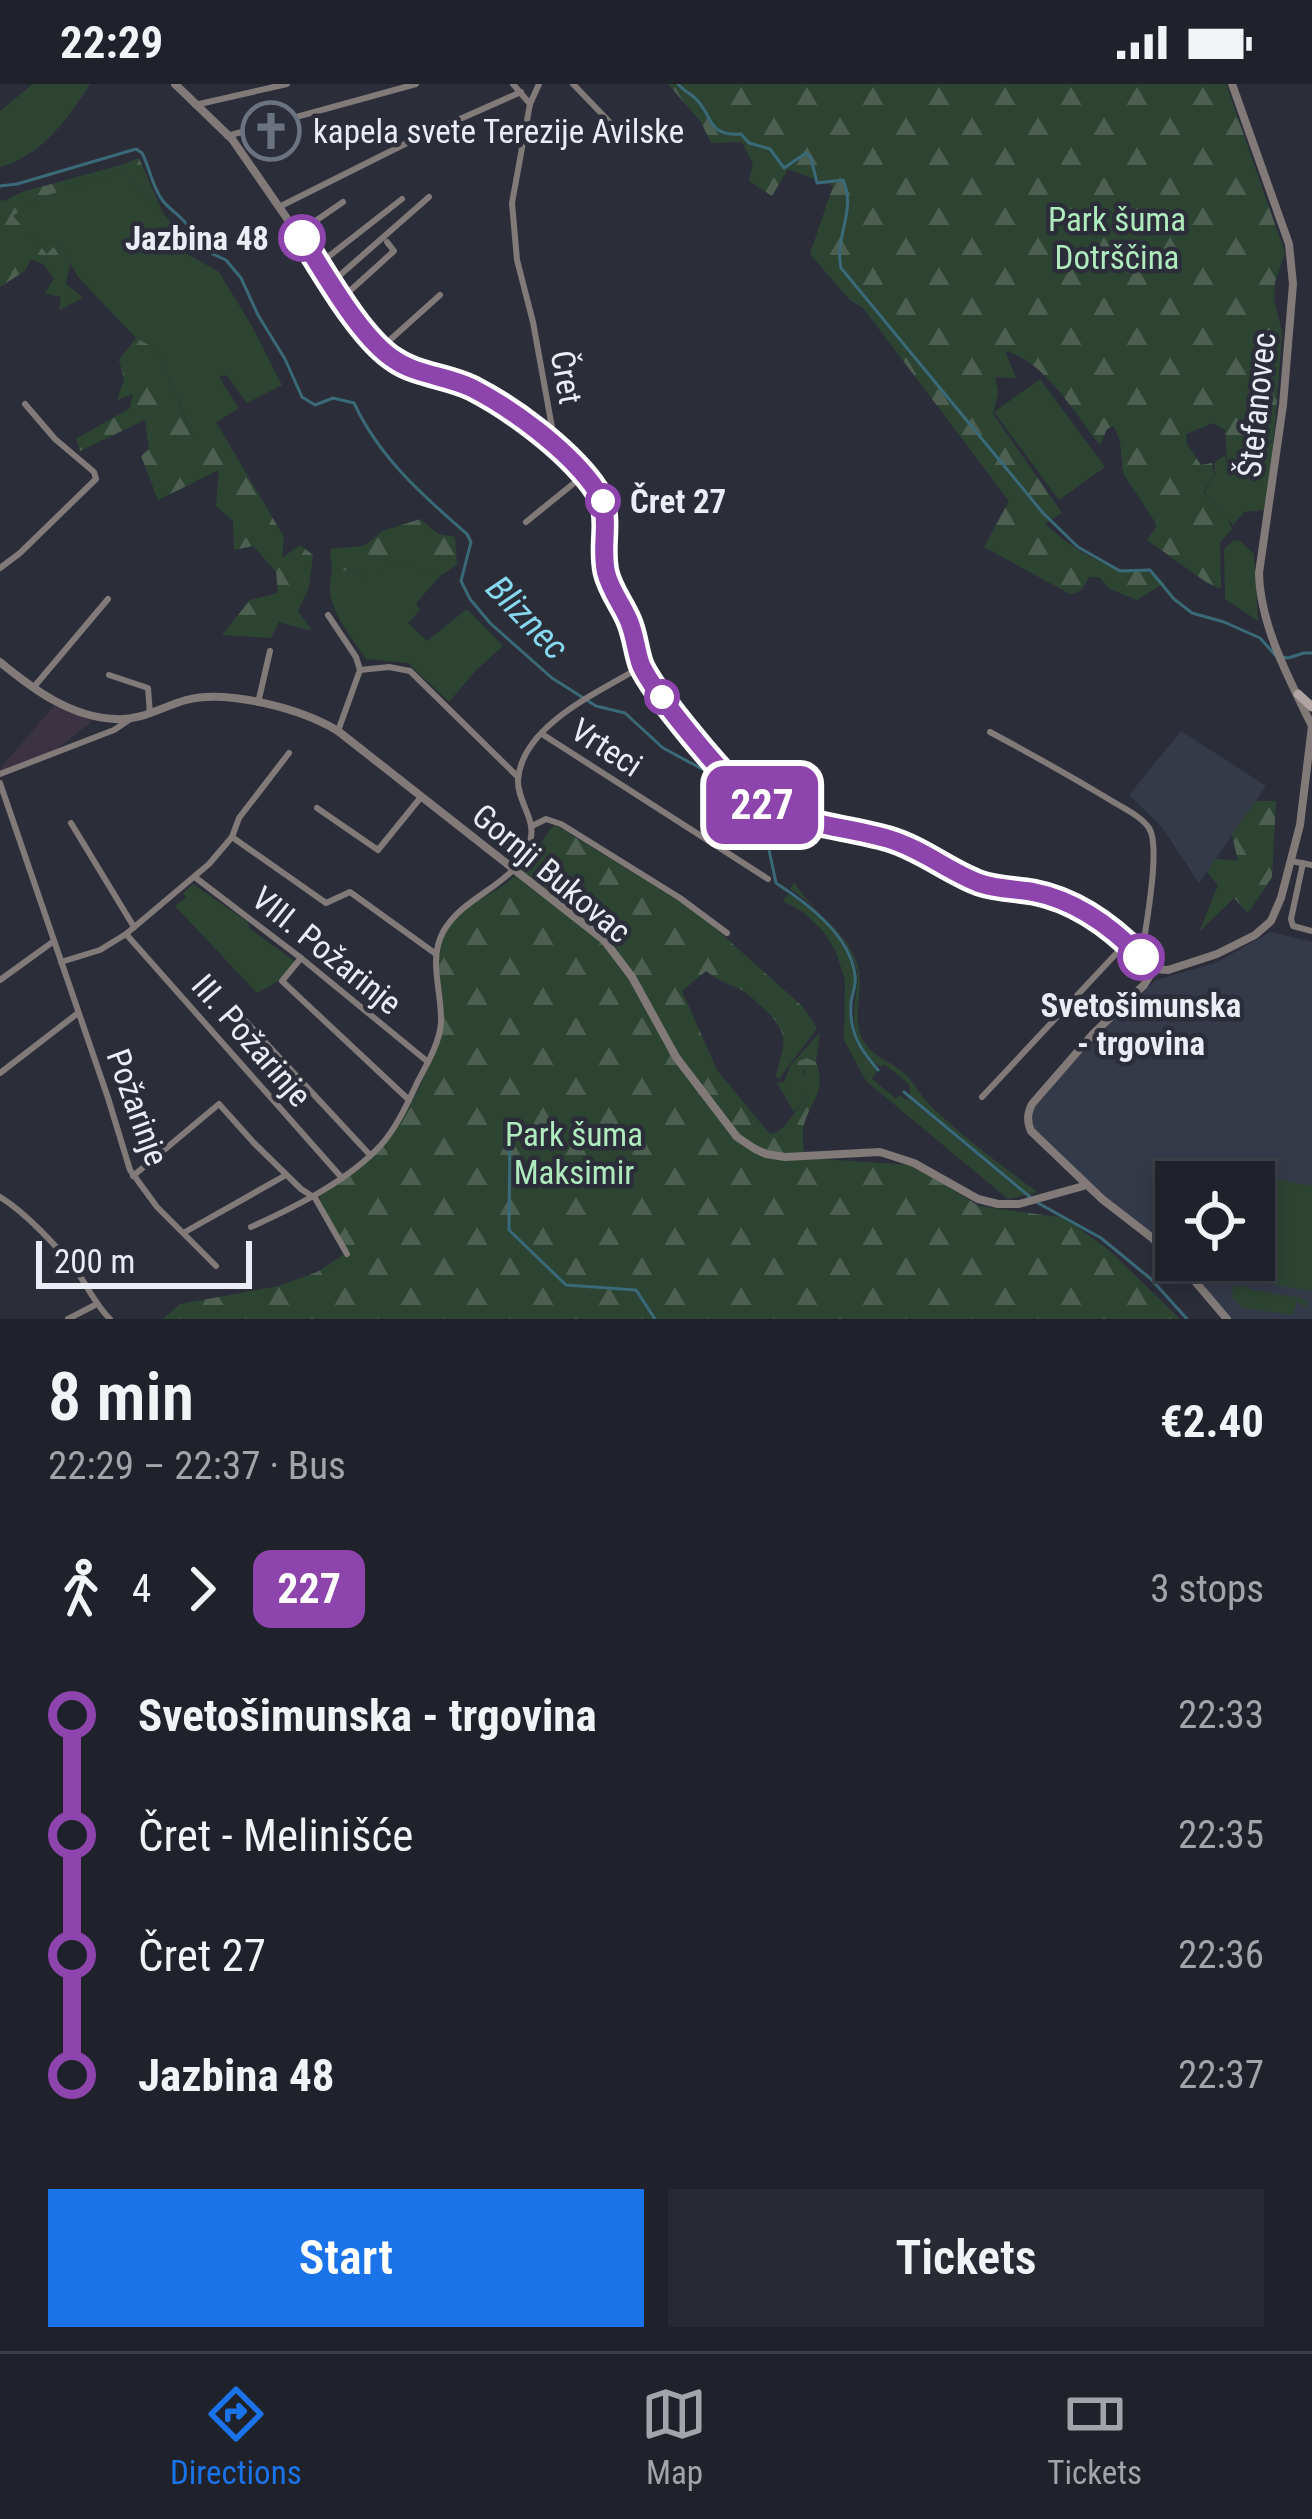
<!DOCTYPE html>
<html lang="en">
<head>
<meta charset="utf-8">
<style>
	:root { --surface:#20222b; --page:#282a33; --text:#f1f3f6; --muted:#a2a4a9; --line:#3d3f47; --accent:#1a73e8 }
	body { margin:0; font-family:"Roboto Condensed",sans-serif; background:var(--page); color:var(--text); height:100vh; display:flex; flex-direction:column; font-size:45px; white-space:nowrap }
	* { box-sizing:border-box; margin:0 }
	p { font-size:39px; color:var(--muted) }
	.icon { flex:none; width:66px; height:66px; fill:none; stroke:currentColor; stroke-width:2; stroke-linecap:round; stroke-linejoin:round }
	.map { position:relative; height:1235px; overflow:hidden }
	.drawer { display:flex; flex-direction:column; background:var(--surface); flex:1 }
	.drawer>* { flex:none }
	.badge { padding:0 24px; border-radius:18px; font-size:42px; line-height:78px }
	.buttons { position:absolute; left:1155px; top:1077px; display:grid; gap:24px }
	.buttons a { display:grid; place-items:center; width:120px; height:120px; border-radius:0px; background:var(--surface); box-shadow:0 6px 18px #0003,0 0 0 3px var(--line); font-size:60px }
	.scale { position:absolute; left:36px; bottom:30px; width:216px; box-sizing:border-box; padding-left:12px; border:6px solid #ebedf4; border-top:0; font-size:33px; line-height:42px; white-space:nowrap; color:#ebedf4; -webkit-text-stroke:9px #2b2e39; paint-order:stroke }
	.map>.badge { position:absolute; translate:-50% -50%; box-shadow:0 0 0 6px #fff }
	.legs { display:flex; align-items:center; gap:18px; height:132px; padding:0 48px; font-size:39px }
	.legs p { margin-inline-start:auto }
	.overview { display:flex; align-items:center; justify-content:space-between; height:204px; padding:0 48px }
	h1 { font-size:66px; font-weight:600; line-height:90px }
	.primary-button { display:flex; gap:24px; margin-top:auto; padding:24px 48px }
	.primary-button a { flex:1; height:138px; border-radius:0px; background:var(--accent); color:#fff; font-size:48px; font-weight:600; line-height:138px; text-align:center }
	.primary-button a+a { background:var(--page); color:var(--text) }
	ul { padding:0 48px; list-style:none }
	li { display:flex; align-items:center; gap:42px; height:120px; font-size:45px }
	li i { display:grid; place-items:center; width:18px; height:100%; margin:0 15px; background:currentColor }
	li i::after { content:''; width:30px; height:30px; margin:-15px; border:9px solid; border-radius:50%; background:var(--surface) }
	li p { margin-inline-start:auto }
	li:first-child i { background:linear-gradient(#0000 50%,currentColor 0) }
	li:last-child i { background:linear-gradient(currentColor 50%,#0000 0) }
	.status { display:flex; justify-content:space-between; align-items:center; height:84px; padding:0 60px; background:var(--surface); direction:ltr }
	.status svg { height:33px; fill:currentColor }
	.tabs { display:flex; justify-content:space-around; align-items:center; height:168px; border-top:3px solid var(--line); background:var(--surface); font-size:33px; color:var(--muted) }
	.tabs a { display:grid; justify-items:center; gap:6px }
	.tabs .current { color:var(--accent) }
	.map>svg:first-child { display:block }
	.commercial { fill:#3b3242 }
	.built { fill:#353a49 }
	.grass { fill:#2d4433 }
	.forest { fill:url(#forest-firs) }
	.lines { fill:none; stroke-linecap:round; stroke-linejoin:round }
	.stream { stroke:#3a6977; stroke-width:3 }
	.minor { stroke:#817a79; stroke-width:6 }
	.tertiary { stroke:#817a79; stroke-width:8 }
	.secondary { stroke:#afa4a2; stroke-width:9 }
	.line-1-casing { stroke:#fff; stroke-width:27 }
	.line-1 { stroke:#8e44ad; stroke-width:18 }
	.stop-1-dot { fill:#fff; stroke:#8e44ad; stroke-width:6 }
	.labels { text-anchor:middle; stroke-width:9; stroke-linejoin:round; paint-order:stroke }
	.poi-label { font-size:33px; fill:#ebedf4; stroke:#2b2e39; text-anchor:start }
	.park-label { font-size:33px; fill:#b0ebbf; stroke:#2b2e39 }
	.stop-label { font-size:33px; font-weight:bold; fill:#ebedf4; stroke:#2b2e39; text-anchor:end }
	.street-label { font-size:33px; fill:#ebedf4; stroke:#2b2e39 }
	.water-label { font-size:36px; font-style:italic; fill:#88d8f0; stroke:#2b2e39 }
</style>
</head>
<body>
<div class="status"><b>22:29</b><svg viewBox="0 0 49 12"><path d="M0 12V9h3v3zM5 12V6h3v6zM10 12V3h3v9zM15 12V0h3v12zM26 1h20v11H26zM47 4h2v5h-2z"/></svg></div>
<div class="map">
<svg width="1312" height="1235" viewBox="0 0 1312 1235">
	<defs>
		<pattern id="forest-firs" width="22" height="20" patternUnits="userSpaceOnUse" patternTransform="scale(3)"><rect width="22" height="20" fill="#2d4433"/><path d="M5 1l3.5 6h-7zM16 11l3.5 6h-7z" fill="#4c5f51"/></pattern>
	</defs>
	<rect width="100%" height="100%" fill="#2b2e39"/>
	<!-- commercial -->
	<path class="commercial" d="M 55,621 L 95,635 L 56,666 L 0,687 L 2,682 Z"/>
	<!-- built -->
	<g class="built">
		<path d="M 1181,647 L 1266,702 L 1199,799 L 1161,742 L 1129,711 Z"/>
		<path d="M 1271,848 L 1312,858 L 1312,1235 L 1229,1235 L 1178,1176 L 1254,1176 L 1254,1098 L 1176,1098 L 1176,1173 L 1082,1092 L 1033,1045 L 1030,1036 L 1033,1022 L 1080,968 L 1156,896 L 1215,879 Z"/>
	</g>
	<!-- grass -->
	<g class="grass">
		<path d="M 33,0 L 90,0 C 68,35 41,72 0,83 L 0,27 Z"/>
		<path d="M 124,88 L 171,138 L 180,166 L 219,188 L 253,244 L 282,301 L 247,319 L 226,291 L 219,293 L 239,324 L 193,353 L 157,265 L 136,254 L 78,193 L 59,159 L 48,171 L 12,132 L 35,115 Z"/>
		<path d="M 1040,295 L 1105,383 L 1059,416 L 994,328 Z"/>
		<path d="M 1277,355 L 1264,426 L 1244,428 L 1233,441 L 1204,408 L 1215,390 L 1214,379 L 1225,371 L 1226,377 L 1234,385 L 1258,365 Z"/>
		<path d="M 1234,456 L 1240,457 L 1254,470 L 1258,537 L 1225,515 L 1224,465 Z"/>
		<path d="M 391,477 L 441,491 L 416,519 L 420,526 L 408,539 L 427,557 L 467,525 L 503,562 L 475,587 L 449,618 L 408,579 L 366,575 C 349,549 322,520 332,488 L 359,485 L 365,498 Z"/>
		<path d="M 794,798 C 812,828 842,841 856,877 C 867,903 849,932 864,958 C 874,974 894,978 907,992 C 915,1001 921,1012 930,1021 C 962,1053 1001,1081 1037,1108 L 1029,1111 L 910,1012 L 909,1000 L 884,980 L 881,983 C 857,969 851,942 855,916 C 856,905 859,897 857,887 C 849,854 818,823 790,805 Z"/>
		<path d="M 193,800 L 248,838 L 249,844 L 293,876 L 295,878 L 280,896 L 257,909 L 175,822 L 186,813 L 183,809 Z"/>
		<path d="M 788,810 C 816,826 848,856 854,890 C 856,900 851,908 850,918 C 847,948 858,965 877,987 L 872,995 L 896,1015 L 900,1011 L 906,1016 L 908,1014 L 1025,1111 L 1008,1115 L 866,997 L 844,956 L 845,896 L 836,868 L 823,847 L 803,828 L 783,817 Z"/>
		<path d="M 820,948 L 816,978 L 807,974 L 801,984 L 807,995 L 808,1011 L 794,1028 L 777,999 L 784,998 L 791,981 Z"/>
		<path d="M 1241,1088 L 1312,1102 L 1312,1207 L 1225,1193 L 1222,1176 L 1254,1176 L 1254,1098 L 1239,1098 Z"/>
		<path d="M 1233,1202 L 1245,1202 L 1252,1206 L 1302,1214 L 1307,1217 L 1307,1223 L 1298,1220 L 1297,1215 L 1293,1231 L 1244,1224 L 1232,1214 Z"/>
	</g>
	<!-- forest -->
	<g class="forest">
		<path d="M 668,0 L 1226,0 L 1285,169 L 1275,198 L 1274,216 L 1282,248 L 1274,355 L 1257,364 L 1234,384 L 1227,376 L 1225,346 L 1213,339 L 1186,350 L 1187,360 L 1201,381 L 1212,379 L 1214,391 L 1203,408 L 1228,435 L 1232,445 L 1220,458 L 1221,505 L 1206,498 L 1147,456 L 1156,443 L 1155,438 L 1123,389 L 1120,357 L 1114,342 L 1107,345 L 1100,361 C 1077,332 1043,275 1005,267 L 1016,294 L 995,293 L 998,308 L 993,330 L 1062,429 L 1045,440 C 1065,458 1085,472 1110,482 C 1130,490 1150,481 1164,499 L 1137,516 L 1110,505 L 1099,493 L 1089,493 C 1084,503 1081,509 1070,510 L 984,463 L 1009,417 L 864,225 L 849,215 L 810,170 L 833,102 L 788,85 L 772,112 L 749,97 L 753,80 L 742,58 L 711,59 L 701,38 Z"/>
		<path d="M 139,74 L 163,129 L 124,88 L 35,115 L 13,132 L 47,170 L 58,158 L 70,179 L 66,200 L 83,214 L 59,226 L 61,213 L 45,209 L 54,195 L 43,180 L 31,175 L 25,187 L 0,203 L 0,116 L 4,117 L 22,108 L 121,81 Z"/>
		<path d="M 136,254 L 157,265 L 192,352 L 216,338 L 284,453 L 282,474 L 300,461 L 313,471 L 309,503 L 298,527 L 312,547 L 279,538 L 271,554 L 222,551 L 250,516 L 278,509 L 276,488 L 253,462 L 234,466 L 233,437 L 216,422 L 219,386 L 158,416 L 141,372 L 149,365 L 145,336 L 80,367 L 76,355 L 130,324 L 133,310 L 117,316 L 124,295 L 119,276 Z"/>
		<path d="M 420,435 L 438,450 L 455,453 L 457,481 L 441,491 L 391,477 L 365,499 L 359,485 L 332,488 L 330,465 L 364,462 L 383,447 Z"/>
		<path d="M 1255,717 L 1276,717 L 1272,793 L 1248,829 L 1234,814 L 1199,848 L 1218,801 L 1207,788 L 1215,775 L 1238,777 L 1232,751 Z"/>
		<path d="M 555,741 L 696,827 L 803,923 L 817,944 L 779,995 L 776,992 C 785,957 791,949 762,923 C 755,917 748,909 740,905 C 726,899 717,896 706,887 L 682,907 L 717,986 L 768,1048 L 773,1050 L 784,1043 L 808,1011 L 805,987 L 797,982 L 797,978 L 807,974 L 816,978 C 826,1002 815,1013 806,1034 C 801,1045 803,1063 805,1074 L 912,1081 L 979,1122 L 1065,1134 L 1110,1167 L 1180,1235 L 163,1235 L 180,1220 L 279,1202 L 317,1188 L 348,1168 L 320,1117 L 319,1108 C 371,1082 405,1040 427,986 C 433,972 441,957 443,942 C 447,914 433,886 442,858 C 457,813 493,817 516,790 C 523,782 526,778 534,770 C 543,761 543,751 555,741 Z"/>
	</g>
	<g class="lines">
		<!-- stream -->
		<g class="stream">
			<path d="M 678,0 C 683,6 689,9 695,14 C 714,32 706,52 741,50 L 749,59 L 770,65 L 784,84 L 806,69 L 811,74 L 817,99 L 843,96 C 857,126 834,153 841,184 L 1043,429 L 1078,463 L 1120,487 L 1150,486 L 1174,515 L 1192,529 L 1224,538 L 1260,554 L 1276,572 L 1288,574 L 1304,569 L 1312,569"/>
			<path d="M 0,102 L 17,100 L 136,65 L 142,69 C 150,84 152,103 163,117 C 175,132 189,133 191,156 L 202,165 L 226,176 L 241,194 L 258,231 L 285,275 L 302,313 L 315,321 L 333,314 L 354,319 C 379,373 423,412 467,450 L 471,458 L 461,497 L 470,515 L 490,539 L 552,594 L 596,622 L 625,629 L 663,664 L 704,686 L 729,740 L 745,754 L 768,761 L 776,799 C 807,819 850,851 855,891 C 857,901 852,909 851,919 C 849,949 860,965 878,986"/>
			<path d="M 904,1008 L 1030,1113"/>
			<path d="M 510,1044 L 509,1146 L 566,1201 L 636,1206 L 655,1235"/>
			<path d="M 1038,1119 L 1101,1154 L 1151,1195 L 1187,1235"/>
		</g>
		<!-- minor -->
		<g class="minor">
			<path d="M 513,0 L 530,20"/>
			<path d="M 539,0 L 530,20 L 512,119 L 517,176 L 533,238 L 555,360"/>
			<path d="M 573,0 L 626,55"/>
			<path d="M 195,21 L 287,0"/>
			<path d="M 227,52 L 416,0"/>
			<path d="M 281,122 L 417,54 L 521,8"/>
			<path d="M 298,149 L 343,118"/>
			<path d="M 319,180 L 402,115"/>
			<path d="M 331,199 L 429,113"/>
			<path d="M 342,214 L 394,167 L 387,158"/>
			<path d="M 381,264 L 440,211"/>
			<path d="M 526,438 L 584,391"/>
			<path d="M 0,484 L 20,469 L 96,395 L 94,388 L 55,355 L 25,320"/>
			<path d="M 328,531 L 356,573 L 360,586 L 338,647"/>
			<path d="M 360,586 L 389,583 L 410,587 L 518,693"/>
			<path d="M 109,591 L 148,604 L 150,630"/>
			<path d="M 33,604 L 108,515"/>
			<path d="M 258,619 L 270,567"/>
			<path d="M 990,648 C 1031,670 1072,693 1112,717 C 1123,724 1141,732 1149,744 C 1161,762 1146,840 1143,863 L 1138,869"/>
			<path d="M 542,650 L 768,795"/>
			<path d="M 0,690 L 114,646 L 129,636"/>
			<path d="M 0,699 L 108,1014 L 130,1086 L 157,1123 L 216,1182"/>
			<path d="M 317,724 L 378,766 L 421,713"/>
			<path d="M 71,739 L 134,843"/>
			<path d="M 532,742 L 546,735 L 561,740 L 680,814 L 727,849"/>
			<path d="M 232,753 L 326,819 L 350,808 L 436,870"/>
			<path d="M 1291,777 L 1312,781"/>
			<path d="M 1303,779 L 1291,835 L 1293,842 L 1312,847"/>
			<path d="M 196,794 L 301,874 L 428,978"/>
			<path d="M 126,850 L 342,1094"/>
			<path d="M 301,874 L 282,897 L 409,1016"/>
			<path d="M 61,878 L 100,866 L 126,850 L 209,780 L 232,753 L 239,734 L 289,669"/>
			<path d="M 0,896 L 54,857"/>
			<path d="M 237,928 L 370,1071"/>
			<path d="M 0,989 L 78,929"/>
			<path d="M 982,1013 L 1127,858"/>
			<path d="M 133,1092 L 219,1020 L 254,1059 L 301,1105 L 315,1114 L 347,1170"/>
			<path d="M 0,1113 C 25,1128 59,1164 77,1188 C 89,1204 94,1219 110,1235"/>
			<path d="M 251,1143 C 295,1123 348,1097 381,1061 C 397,1043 408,1018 418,997 C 427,980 440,958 441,938 C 442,907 428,876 443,848 C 465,809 517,802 530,757 C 537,736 517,717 518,696 C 522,640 602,607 642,582"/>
			<path d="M 185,1148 L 286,1091"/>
			<path d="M 68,1235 L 95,1221"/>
		</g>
		<!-- tertiary -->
		<g class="tertiary">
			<path d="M 175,0 L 232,55 L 353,230 L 390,273 L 405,282 L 472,304 L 504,324 L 556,363 L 575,380 L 594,403 L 605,423 L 605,486 L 631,541 L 642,582 L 662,612 L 733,701 L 759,720 L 779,728 L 891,756 L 920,766 L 960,791 L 984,801 L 1053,814 L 1110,843 L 1154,885"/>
			<path d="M 1232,0 L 1289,160 L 1293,200 L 1283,321 L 1259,489 C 1260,541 1289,595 1312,642"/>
			<path d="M 0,578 C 33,605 70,633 115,635 C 141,637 161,623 186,616 C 228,605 302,625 338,647 L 604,856 L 632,893 L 676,973 L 737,1053 L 755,1065 L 766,1070 L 785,1073 L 880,1068 L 914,1079 L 978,1115 L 998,1120 L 1019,1120 L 1087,1101"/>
			<path d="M 1154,885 L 1144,901 L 1092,951 L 1032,1020 C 1027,1030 1027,1037 1031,1047 L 1102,1115 L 1151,1153 L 1187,1188 L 1227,1235"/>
			<path d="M 1154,885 L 1168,886 L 1217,870 L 1255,851 L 1271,837 L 1281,814 L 1300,741 L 1312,642"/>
		</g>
		<!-- secondary -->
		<path class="secondary" d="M 1298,610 L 1312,623"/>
	</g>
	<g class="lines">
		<!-- line-1 casing -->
		<g class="line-1-casing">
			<path id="line-1" d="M 302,154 C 324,188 361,255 395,276 C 417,291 448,292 472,304 C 513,325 565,364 592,400 C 615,430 599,455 606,488 C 610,506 622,520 629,537 C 635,551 636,567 641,581 C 653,608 727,698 750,714 C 787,740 846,742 889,755 C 922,765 948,787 979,799 C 996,805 1015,805 1033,808 C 1075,816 1112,843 1141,873"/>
		</g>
		<!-- line-1 -->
		<use href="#line-1" class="line-1"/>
	</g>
	<!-- icons -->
	<defs>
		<g id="church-ring" transform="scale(3)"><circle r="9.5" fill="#2b2e39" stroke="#6b7280" stroke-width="1.5"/><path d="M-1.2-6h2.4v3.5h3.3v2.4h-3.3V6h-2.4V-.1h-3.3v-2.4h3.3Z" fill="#6b7280"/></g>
	</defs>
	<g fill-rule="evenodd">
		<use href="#church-ring" x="271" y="47"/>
	</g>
	<!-- markers -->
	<g class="stop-1-dot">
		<circle cx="302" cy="154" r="21"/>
		<circle cx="603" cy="417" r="15"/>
		<circle cx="662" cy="613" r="15"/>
		<circle cx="1141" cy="873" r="21"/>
	</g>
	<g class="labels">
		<!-- poi labels -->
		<g class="poi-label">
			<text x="313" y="59">kapela svete Terezije Avilske</text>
		</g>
		<!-- park labels -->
		<g class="park-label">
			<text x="1117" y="147">Park šuma<tspan x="1117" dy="38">Dotrščina</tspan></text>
			<text x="574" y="1062">Park šuma<tspan x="574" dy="38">Maksimir</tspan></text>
		</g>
		<!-- stop labels -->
		<g class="stop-label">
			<text x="269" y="166">Jazbina 48</text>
			<text x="630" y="429" text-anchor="start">Čret 27</text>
			<text x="1141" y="933" text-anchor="middle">Svetošimunska<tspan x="1141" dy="38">- trgovina</tspan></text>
		</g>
		<!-- street labels -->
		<g class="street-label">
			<text transform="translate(567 293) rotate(80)" y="12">Čret</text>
			<text transform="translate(1256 321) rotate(-84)" y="12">Štefanovec</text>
			<text transform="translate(607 663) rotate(33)" y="12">Vrteci</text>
			<text transform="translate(552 789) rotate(40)" y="12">Gornji Bukovac</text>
			<text transform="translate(327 866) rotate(39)" y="12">VIII. Požarinje</text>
			<text transform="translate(252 956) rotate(49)" y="12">III. Požarinje</text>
			<text transform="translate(138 1023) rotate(70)" y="12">Požarinje</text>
		</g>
		<!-- water labels -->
		<g class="water-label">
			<text transform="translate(528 533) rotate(46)" y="13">Bliznec</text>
		</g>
	</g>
</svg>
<div class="buttons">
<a><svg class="icon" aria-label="locate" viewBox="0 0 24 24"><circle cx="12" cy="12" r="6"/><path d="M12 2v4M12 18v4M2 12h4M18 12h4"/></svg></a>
</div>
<div class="scale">200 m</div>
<b class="badge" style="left:762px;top:721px;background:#8e44ad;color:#fff">227</b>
</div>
<section class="drawer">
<div class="overview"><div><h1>8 min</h1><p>22:29 – 22:37 · Bus</p></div><b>€2.40</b></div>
<div class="legs"><svg class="icon" aria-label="walk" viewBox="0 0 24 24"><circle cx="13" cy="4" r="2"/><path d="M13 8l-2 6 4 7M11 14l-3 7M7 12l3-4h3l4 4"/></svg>4<svg class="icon" aria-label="forward" viewBox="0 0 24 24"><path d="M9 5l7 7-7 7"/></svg><b class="badge" style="background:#8e44ad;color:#fff">227</b><p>3 stops</p></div>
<ul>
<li><i style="color:#8e44ad"></i><b>Svetošimunska - trgovina</b><p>22:33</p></li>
<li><i style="color:#8e44ad"></i><span>Čret - Melinišće</span><p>22:35</p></li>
<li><i style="color:#8e44ad"></i><span>Čret 27</span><p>22:36</p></li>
<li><i style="color:#8e44ad"></i><b>Jazbina 48</b><p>22:37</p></li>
</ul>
<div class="primary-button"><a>Start</a><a>Tickets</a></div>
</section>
<nav class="tabs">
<a class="current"><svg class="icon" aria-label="directions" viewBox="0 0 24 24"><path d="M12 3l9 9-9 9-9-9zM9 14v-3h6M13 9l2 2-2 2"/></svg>Directions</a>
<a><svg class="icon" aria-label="map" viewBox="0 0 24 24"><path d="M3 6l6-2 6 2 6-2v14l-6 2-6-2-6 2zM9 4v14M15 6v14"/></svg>Map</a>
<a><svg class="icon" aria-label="tickets" viewBox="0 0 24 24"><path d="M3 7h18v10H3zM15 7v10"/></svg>Tickets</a>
</nav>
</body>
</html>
